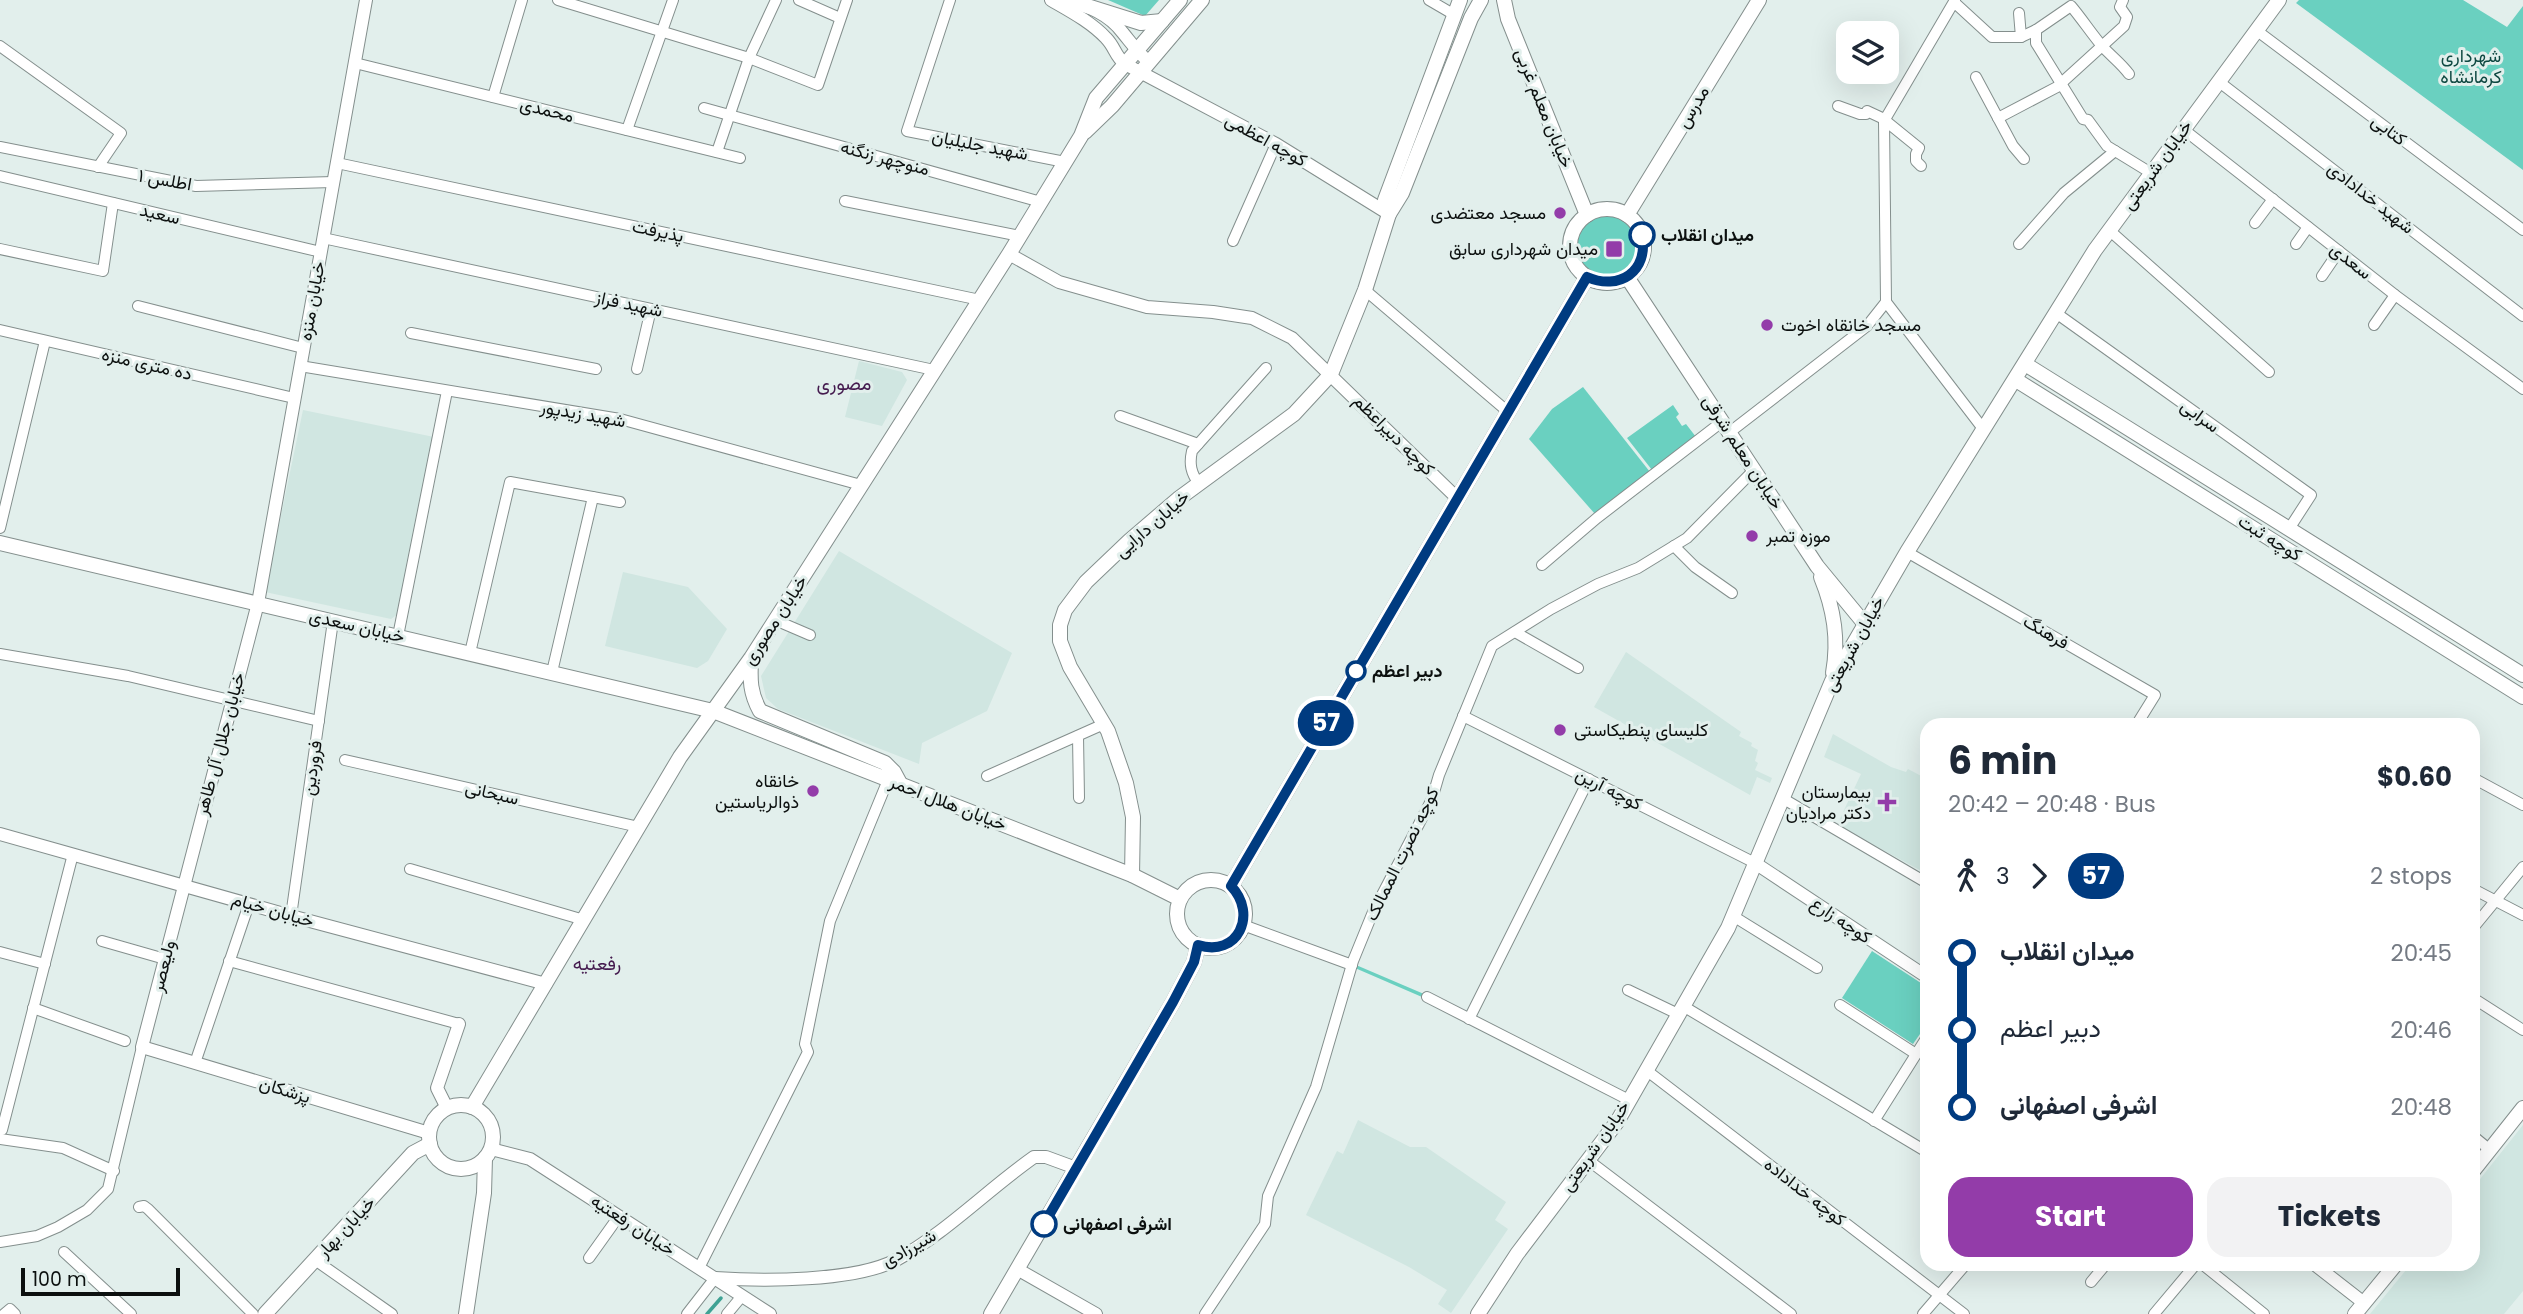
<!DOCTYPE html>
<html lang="en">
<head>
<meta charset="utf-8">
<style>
	:root { --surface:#fff; --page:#f2f2f3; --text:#1f2937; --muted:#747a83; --accent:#933ca9 }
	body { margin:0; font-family:Poppins,Vazirmatn,sans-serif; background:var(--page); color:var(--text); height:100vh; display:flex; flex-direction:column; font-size:26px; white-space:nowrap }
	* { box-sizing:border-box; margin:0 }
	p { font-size:23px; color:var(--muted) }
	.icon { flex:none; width:38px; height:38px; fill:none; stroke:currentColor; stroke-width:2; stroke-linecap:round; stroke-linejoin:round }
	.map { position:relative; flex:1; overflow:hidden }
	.details { position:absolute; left:1920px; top:718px; width:560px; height:553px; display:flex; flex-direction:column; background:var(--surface); border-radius:21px; box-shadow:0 7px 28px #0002 }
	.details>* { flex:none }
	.badge { padding:0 14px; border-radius:23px; font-size:24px; line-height:46px }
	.fabs { position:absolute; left:1836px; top:21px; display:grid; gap:14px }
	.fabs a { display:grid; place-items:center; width:63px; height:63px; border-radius:14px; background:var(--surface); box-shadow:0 7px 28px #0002; font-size:35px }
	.scale { position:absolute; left:21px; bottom:18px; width:159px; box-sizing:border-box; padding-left:7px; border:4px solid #0c100f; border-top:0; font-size:19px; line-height:24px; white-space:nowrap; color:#0c100f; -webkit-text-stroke:5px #e2efec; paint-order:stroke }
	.map>.badge { position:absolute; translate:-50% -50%; box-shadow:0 0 0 4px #fff }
	.legs { display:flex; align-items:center; gap:10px; height:77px; padding:0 28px; font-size:23px }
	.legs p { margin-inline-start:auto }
	.head { display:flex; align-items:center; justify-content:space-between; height:119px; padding:0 28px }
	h1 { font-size:38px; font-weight:700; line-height:52px }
	.primary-button { display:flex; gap:14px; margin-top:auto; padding:14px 28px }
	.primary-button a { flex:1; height:80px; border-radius:21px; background:var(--accent); color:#fff; font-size:28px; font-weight:700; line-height:80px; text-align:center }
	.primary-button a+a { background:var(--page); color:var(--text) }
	ul { padding:0 28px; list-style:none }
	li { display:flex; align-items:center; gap:24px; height:77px; font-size:26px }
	li i { display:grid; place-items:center; width:10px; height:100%; margin:0 9px; background:currentColor }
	li i::after { content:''; width:18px; height:18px; margin:-9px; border:5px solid; border-radius:50%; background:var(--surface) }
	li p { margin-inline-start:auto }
	li:first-child i { background:linear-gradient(#0000 50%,currentColor 0) }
	li:last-child i { background:linear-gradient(currentColor 50%,#0000 0) }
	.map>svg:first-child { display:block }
	.built { fill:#d0e6e1 }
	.green { fill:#6ad0c0 }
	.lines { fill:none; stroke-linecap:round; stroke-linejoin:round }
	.stream { stroke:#3fa294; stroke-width:3.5 }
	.minor-casing { stroke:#848f8d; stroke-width:12 }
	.tertiary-casing { stroke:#848f8d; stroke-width:14 }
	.secondary-casing { stroke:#848f8d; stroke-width:16 }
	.minor { stroke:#fff; stroke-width:10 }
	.tertiary { stroke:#fff; stroke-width:12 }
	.secondary { stroke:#fff; stroke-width:14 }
	.line-1-casing { stroke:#fff; stroke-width:16 }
	.line-1 { stroke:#003b80; stroke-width:10 }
	.poi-dot { fill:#933ca9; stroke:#e2efec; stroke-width:2.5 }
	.stop-1-dot { fill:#fff; stroke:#003b80; stroke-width:3.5 }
	.labels { text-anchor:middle; stroke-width:6; stroke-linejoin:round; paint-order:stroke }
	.park-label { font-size:18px; fill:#0e4841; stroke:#e2efec }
	.street-label { font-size:18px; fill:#0c100f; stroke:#e2efec }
	.poi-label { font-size:18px; fill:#0c100f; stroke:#e2efec; text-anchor:end }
	.stop-label { font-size:18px; font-weight:bold; fill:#0c100f; stroke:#e2efec; text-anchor:start }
	.neighbourhood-label { font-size:19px; fill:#451b4f; stroke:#e2efec }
</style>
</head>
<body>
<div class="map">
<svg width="2523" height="1314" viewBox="0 0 2523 1314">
	<rect width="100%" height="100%" fill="#e2efec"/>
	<!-- built -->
	<g class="built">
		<path d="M 859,361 L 902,372 L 907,380 L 882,426 L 845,417 Z"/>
		<path d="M 303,410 L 434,437 L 398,614 L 391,619 L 265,592 Z"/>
		<path d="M 839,551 L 1012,653 L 987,711 L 922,743 L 919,764 L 778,709 L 766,698 L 761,676 Z"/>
		<path d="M 623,572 L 688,587 L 727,629 L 708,661 L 697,668 L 605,646 Z"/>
		<path d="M 1626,652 L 1741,732 L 1739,736 L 1752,743 L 1751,746 L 1758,750 L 1755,761 L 1758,763 L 1755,770 L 1772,778 L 1770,783 L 1757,777 L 1750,795 L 1594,707 Z"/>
		<path d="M 1833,734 L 1891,767 L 1906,772 L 1908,769 L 1927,779 L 1927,874 L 1837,825 L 1861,774 L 1824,757 Z"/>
		<path d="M 1358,1120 L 1410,1147 L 1426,1147 L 1506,1202 L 1495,1220 L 1508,1229 L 1451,1313 L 1438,1304 L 1447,1290 L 1409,1267 L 1306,1215 L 1337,1151 L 1343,1154 Z"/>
		<path d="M 2523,1125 L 2523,1291 L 2504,1314 L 2370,1314 L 2411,1264 L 2473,1264 L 2473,1188 Z"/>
	</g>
	<!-- green -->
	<g class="green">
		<path d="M 1108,0 L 1159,0 L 1145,16 Z"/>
		<path d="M 2299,0 L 2463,0 L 2507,27 L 2523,6 L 2523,170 L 2296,3 Z"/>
		<circle cx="1607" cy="245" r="33"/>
		<path d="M 1583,387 L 1650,472 L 1595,514 L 1529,439 L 1552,409 Z"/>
		<path d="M 1673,405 L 1679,414 L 1676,417 L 1682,426 L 1686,424 L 1696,437 L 1652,470 L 1627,438 Z"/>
		<path d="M 1872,951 L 1927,987 L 1927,1024 L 1913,1044 L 1842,998 Z"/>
		<path d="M 1356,965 L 1424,994 L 1422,997 L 1355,968 Z"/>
	</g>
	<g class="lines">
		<!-- stream -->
		<path class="stream" d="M 707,1314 L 721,1298"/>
		<!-- minor casing -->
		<g class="minor-casing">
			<g id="minor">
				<path d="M 558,0 L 749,58 L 818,85 L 847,0"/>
				<path d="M 799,0 L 840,18"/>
				<path d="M 950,0 L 907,131 L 1065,162"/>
				<path d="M 1429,0 L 1453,14"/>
				<path d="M 1955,3 L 1992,37 L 2021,37 L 2036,30 L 2071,6 C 2082,19 2091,33 2102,46 C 2111,56 2121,63 2129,74"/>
				<path d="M 2019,13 L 2021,37"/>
				<path d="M 2036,30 L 2036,43 L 2083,119 L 2088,120 L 2107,146 L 2151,173"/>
				<path d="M 2256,30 L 2523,230"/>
				<path d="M 0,46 L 121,133 L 98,167"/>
				<path d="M 355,63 L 740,158"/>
				<path d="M 1976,77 L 1998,118"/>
				<path d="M 2218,81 L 2523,316"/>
				<path d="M 493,97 L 522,0"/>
				<path d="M 1838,106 L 1860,114 L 1866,114 L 1867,111 L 1882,118 L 1919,148 L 1916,154 L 1916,161 L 1921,166"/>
				<path d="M 704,108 L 1041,202"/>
				<path d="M 1884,121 L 1955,0"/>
				<path d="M 2183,129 L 2395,295 L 2523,389"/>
				<path d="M 627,130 L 673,0"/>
				<path d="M 0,147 L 196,186 L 333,182"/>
				<path d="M 717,152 L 749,58 L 776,0"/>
				<path d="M 2024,159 L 2013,146 L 1998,118 L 2057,87 L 2124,26 L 2127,17 L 2120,7 L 2123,0"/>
				<path d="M 337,163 L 980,300"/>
				<path d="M 0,176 L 321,252"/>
				<path d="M 845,201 L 1020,236"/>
				<path d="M 2255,223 L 2273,199"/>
				<path d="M 2109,230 L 2269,372"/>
				<path d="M 323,238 L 934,370"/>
				<path d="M 1233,241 L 1276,144"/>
				<path d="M 2019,244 L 2064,193 L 2115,151"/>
				<path d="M 2296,244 L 2308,227"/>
				<path d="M 0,249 L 103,271 L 113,203"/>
				<path d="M 2322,276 L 2339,251"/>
				<path d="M 1365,290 L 1507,411"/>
				<path d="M 1886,302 L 1984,430"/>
				<path d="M 138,306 L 303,348"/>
				<path d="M 2056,313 L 2311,495 L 2289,529"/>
				<path d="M 2374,325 L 2395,295"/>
				<path d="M 0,330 L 294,398"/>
				<path d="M 411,333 L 596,369"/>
				<path d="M 300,366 L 620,419 L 861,485"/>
				<path d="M 637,369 L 651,309"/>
				<path d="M 1120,416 L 1198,444"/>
				<path d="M 1730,432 L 1867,326 L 1886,302 L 1884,121"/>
				<path d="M 1199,484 C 1191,473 1189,464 1192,451 L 1266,368"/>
				<path d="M 0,528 L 45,341"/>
				<path d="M 1674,546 L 1695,567 L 1732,593"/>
				<path d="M 1907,552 L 2155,695 L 2137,724"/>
				<path d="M 1542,565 L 1597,518 L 1723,421"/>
				<path d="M 775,620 L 810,635"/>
				<path d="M 1515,632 L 1578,668"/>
				<path d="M 398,636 L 447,391"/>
				<path d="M 470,653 L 510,482 L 620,502"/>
				<path d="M 0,654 L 128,676 L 319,721"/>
				<path d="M 552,672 L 593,497"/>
				<path d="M 1463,716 L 1755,863"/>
				<path d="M 1078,736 L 1079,798"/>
				<path d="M 345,760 L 639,827"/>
				<path d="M 987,776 L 1104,724"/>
				<path d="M 2473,778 L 2523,805"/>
				<path d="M 1782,798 L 1927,883"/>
				<path d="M 410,869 L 584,920"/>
				<path d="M 2473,889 L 2523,915"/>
				<path d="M 291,916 L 333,621"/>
				<path d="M 1733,916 L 1817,968"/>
				<path d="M 1243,925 L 1352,965"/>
				<path d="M 2473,928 L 2523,867"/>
				<path d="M 102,941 L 165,959"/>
				<path d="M 0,952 L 45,964"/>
				<path d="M 229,961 L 459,1024"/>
				<path d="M 1628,990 L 1678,1014"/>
				<path d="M 1427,997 L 1629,1100"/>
				<path d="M 2473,998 L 2523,1030"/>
				<path d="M 1840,1005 L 1916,1054"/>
				<path d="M 1683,1006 L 1927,1152"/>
				<path d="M 33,1008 L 125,1041"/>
				<path d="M 1469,1019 L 1589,779"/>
				<path d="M 195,1063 L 249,904"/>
				<path d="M 1646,1070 L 1964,1314"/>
				<path d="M 1874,1121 L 1927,1037"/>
				<path d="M 2,1130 L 73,854"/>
				<path d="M 2473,1136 L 2490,1150"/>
				<path d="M 0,1139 L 63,1148 L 114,1171"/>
				<path d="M 1588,1160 L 1791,1314"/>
				<path d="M 139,1207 L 144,1206 L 148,1209 L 253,1314"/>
				<path d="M 0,1242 L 37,1236 L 58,1227 L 87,1210 L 108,1189 L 142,1047"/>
				<path d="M 64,1252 L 131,1314"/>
				<path d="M 589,1258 L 619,1216"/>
				<path d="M 315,1260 L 392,1314"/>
				<path d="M 2202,1264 L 2264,1314"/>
				<path d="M 699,1268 L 808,1052 L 805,1044 L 830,921 L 888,780"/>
				<path d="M 2091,1282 L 2106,1264"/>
				<path d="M 4,1314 L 10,1309 L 15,1314"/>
				<path d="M 687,1314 L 715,1278"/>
				<path d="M 727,1314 L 742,1296"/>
				<path d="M 1205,1314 L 1265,1224 L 1268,1196 L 1316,1087 L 1353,961 L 1373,912 L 1432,799 L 1439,775 L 1492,646 L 1551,609 L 1598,584 L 1638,568 L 1687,538 L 1755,469"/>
				<path d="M 1923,1314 L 1966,1264"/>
				<path d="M 2154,1314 L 2196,1264"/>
			</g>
		</g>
		<!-- tertiary casing -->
		<g class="tertiary-casing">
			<g id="tertiary">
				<path d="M 366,0 L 258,603 L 142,1047 L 429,1133"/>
				<path d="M 1051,0 C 1070,11 1091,22 1106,38 C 1115,47 1115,56 1125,64 L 1276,144 L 1389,214"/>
				<path d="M 1066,0 C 1088,6 1109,14 1123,33 C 1132,44 1138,53 1149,62"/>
				<path d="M 1009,254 L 1059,282 L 1147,307 L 1213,312 L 1252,318 L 1292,338 L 1456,497"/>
				<path d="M 0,834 L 291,916 L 546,984"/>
				<path d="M 1755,863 L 1927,977"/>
				<path d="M 447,1108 L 437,1088 L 459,1024"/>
				<path d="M 491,1149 L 530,1159 L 770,1314"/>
				<path d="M 2314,1264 L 2364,1303"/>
				<path d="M 1017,1269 L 1096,1314"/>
				<path d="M 715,1278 C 762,1281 854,1282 896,1260 C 946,1233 987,1190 1034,1157 L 1046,1157 L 1076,1168"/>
			</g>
		</g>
		<!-- secondary casing -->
		<g class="secondary-casing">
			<g id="secondary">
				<path d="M 1504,0 L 1508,19 L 1587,215"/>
				<path d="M 1084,5 L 1141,23 L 1162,21"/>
				<path d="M 1085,132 L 1112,106 L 1202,0"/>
				<circle cx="1607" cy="246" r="37"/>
				<path d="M 1389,214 L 1385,200 L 1460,0"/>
				<path d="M 1627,215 L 1759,0"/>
				<path d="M 1627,277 L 1817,566 L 1864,623"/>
				<path d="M 2025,364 L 2523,675"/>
				<path d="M 2016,380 L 2523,697"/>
				<path d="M 0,543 L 713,711 L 1132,875 L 1180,899"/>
				<path d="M 1821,577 C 1834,609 1839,639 1833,673"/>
				<path d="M 751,660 C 750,680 750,693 760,711 L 885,763 L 894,772 L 901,785"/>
				<path d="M 1132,875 L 1133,817 L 1126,783 L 1108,731 L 1070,667 L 1060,641 L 1060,625 L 1065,610 L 1086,582 L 1129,541 L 1178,499 L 1294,414 L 1331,374 L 1365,290 L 1389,214 L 1402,193 L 1471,18 L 1481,0"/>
				<circle cx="1211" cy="914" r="34"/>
				<path d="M 1231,886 L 1587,277"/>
				<circle cx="461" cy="1137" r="32"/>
				<path d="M 472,1107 L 680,757 L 751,658 L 1009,254 L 1081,136 L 1096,98 L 1180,0"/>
				<path d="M 2473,1171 L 2523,1108"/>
				<path d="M 265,1314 L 413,1153 L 430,1144"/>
				<path d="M 466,1314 L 484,1193 L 485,1158"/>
				<path d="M 991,1314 L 1173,1002 L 1194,962 L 1198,945"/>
				<path d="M 1478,1314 L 1517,1254 L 1617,1122 L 1728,928 L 1832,681 L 1907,552 L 2095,250 L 2279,0"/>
				<path d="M 2355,1314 L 2396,1264"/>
			</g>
		</g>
		<!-- minor -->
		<use href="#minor" class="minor"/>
		<!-- tertiary -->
		<use href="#tertiary" class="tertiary"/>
		<!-- secondary -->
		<use href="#secondary" class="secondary"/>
	</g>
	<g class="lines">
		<!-- line-1 casing -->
		<g class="line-1-casing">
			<path id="line-1" d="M 1044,1224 L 1173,1002 L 1194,962 L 1198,945 C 1238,958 1258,914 1231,886 L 1587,277 C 1619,291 1649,272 1642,235"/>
		</g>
		<!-- line-1 -->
		<use href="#line-1" class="line-1"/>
	</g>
	<!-- markers -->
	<g class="poi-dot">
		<circle cx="1560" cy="213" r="7"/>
		<rect x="1605" y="240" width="18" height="18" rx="3.5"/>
		<circle cx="1767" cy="325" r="7"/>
		<circle cx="1752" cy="536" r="7"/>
		<circle cx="1560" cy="730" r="7"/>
		<circle cx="813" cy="791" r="7"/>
		<path d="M1883.5 791.5h7v7h7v7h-7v7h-7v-7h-7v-7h7z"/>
	</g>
	<g class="stop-1-dot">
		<circle cx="1642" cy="235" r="12"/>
		<circle cx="1356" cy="671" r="9"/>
		<circle cx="1044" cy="1224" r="12"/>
	</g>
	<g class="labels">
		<!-- park labels -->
		<g class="park-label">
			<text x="2471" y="62">شهرداری<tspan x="2471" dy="21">کرمانشاه</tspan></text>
		</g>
		<!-- street labels -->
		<g class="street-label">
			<text transform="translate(1693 107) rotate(-59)" y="6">مدرس</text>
			<text transform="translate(1544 108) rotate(68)" y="6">خیابان معلم غربی</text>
			<text transform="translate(547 110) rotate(14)" y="6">محمدی</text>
			<text transform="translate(2389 130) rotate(37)" y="6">کتابی</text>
			<text transform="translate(1266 140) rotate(29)" y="6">کوچه اعظمی</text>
			<text transform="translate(980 145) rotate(11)" y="6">شهید جلیلیان</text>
			<text transform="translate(885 158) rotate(15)" y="6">منوچهر زنگنه</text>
			<text transform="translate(2157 165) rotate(-54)" y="6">خیابان شریعتی</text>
			<text transform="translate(165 180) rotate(10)" y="6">اطلس ۱</text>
			<text transform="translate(2371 198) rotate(38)" y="6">شهید خدادادی</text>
			<text transform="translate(160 214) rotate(13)" y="6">سعید</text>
			<text transform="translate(658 231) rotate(12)" y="6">پذیرفت</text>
			<text transform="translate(2351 261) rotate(38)" y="6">سعدی</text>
			<text transform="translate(312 301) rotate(-80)" y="6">خیابان منزه</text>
			<text transform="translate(629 304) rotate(12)" y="6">شهید فراز</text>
			<text transform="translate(147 364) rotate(13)" y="6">ده متری منزه</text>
			<text transform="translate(583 414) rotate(10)" y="6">شهید زیدپور</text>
			<text transform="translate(2200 416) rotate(36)" y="6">سرابی</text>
			<text transform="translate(1394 435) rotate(45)" y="6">کوچه دبیراعظم</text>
			<text transform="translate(1743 452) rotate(57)" y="6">خیابان معلم شرقی</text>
			<text transform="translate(1152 524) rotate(-41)" y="6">خیابان دارایی</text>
			<text transform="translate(2270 538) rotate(32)" y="6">کوچه ثبت</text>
			<text transform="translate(775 620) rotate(-57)" y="6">خیابان مصوری</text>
			<text transform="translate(357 626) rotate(13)" y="6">خیابان سعدی</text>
			<text transform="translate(2046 632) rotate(30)" y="6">فرهنگ</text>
			<text transform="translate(1854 644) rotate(-61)" y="6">خیابان شریعتی</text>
			<text transform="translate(220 744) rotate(-75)" y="6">خیابان جلال آل طاهر</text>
			<text transform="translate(312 768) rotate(-82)" y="6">فروردین</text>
			<text transform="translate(1609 789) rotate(27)" y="6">کوچه آرین</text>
			<text transform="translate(492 793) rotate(13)" y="6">سبحانی</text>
			<text transform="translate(948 803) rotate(21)" y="6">خیابان هلال احمر</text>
			<text transform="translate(1402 854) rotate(-64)" y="6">کوچه نصرت الممالک</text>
			<text transform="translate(273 910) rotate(16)" y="6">خیابان خیام</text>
			<text transform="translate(1841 920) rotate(34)" y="6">کوچه زارع</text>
			<text transform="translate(163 966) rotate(-76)" y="6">ولیعصر</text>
			<text transform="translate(285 1090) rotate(17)" y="6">پزشکان</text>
			<text transform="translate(1595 1146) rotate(-55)" y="6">خیابان شریعتی</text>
			<text transform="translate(1805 1192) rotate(38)" y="6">کوچه خداداده</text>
			<text transform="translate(633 1225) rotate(33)" y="6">خیابان رفعتیه</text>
			<text transform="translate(346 1227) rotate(-47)" y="6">خیابان بهار</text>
			<text transform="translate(909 1248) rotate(-29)" y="6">شیرزادی</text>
		</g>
		<!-- poi labels -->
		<g class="poi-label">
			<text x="1546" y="219">مسجد معتضدی</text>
			<text x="1598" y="255">میدان شهرداری سابق</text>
			<text x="1781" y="331" text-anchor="start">مسجد خانقاه اخوت</text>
			<text x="1766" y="542" text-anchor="start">موزه تمبر</text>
			<text x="1574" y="736" text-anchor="start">کلیسای پنطیکاستی</text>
			<text x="799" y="787">خانقاه<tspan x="799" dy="21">ذوالریاستین</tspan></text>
			<text x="1871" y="798">بیمارستان<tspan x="1871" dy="21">دکتر مرادیان</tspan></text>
		</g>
		<!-- stop labels -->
		<g class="stop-label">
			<text x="1661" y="241">میدان انقلاب</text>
			<text x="1372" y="677">دبیر اعظم</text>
			<text x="1063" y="1230">اشرفی اصفهانی</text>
		</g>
		<!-- neighbourhood labels -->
		<g class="neighbourhood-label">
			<text x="844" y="390">مصوری</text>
			<text x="597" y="970">رفعتیه</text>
		</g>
	</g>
</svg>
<div class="fabs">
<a><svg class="icon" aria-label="layers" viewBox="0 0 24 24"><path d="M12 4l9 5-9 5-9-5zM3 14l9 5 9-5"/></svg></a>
</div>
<div class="scale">100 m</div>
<b class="badge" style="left:1326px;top:723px;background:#003b80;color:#fff">57</b>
<section class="details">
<div class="head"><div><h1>6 min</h1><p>20:42 – 20:48 · Bus</p></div><b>$0.60</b></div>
<div class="legs"><svg class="icon" aria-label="walk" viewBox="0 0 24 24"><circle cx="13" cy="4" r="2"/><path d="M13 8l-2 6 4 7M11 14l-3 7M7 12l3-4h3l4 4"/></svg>3<svg class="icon" aria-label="forward" viewBox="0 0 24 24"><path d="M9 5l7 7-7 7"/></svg><b class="badge" style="background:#003b80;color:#fff">57</b><p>2 stops</p></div>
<ul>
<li><i style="color:#003b80"></i><b>میدان انقلاب</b><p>20:45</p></li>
<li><i style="color:#003b80"></i><span>دبیر اعظم</span><p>20:46</p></li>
<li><i style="color:#003b80"></i><b>اشرفی اصفهانی</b><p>20:48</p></li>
</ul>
<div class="primary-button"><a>Start</a><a>Tickets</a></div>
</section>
</div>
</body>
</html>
